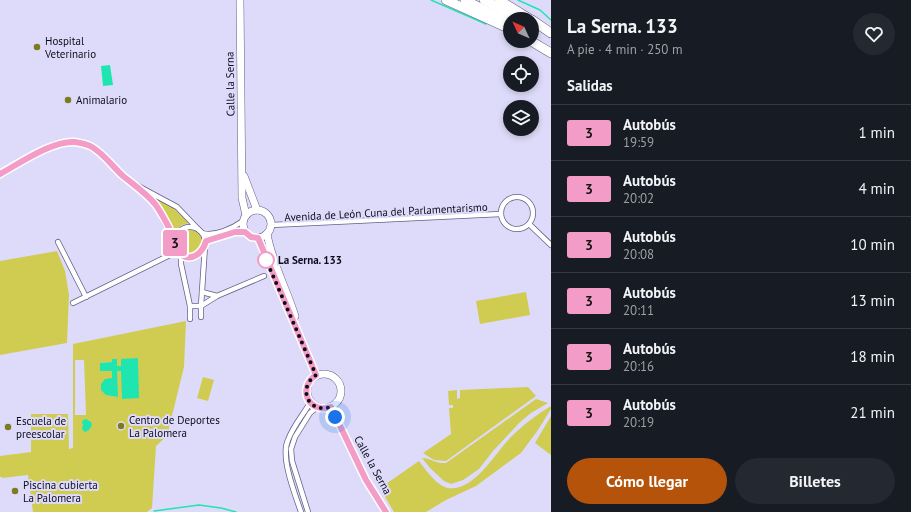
<!DOCTYPE html>
<html lang="es">
<head>
<meta charset="utf-8">
<style>
	:root { --surface:#171b24; --page:#242831; --text:#f1f3f6; --muted:#9ea1a6; --line:#363941; --accent:#b45309 }
	body { margin:0; font-family:"PT Sans",sans-serif; background:var(--page); color:var(--text); height:100vh; display:flex; flex-direction:column; font-size:15px; white-space:nowrap }
	* { box-sizing:border-box; margin:0 }
	p { font-size:13px; color:var(--muted) }
	.icon { flex:none; width:22px; height:22px; fill:none; stroke:currentColor; stroke-width:2; stroke-linecap:round; stroke-linejoin:round }
	.map { position:relative; flex:1; overflow:hidden }
	.side { display:flex; flex-direction:column; background:var(--surface); width:360px }
	.side>* { flex:none }
	.badge { padding:0 8px; border-radius:3px; font-size:14px; line-height:26px }
	.needle { width:26px; rotate:314deg }
	.fabs { position:absolute; left:503px; top:12px; display:grid; gap:8px }
	.fabs a { display:grid; place-items:center; width:36px; height:36px; border-radius:50%; background:var(--surface); box-shadow:0 2px 6px #0003; font-size:20px }
	.you { position:absolute; width:20px; height:20px; margin:-10px; border:3px solid #fff; border-radius:50%; background:#1a73e8; box-shadow:0 0 0 6px #1a73e833 }
	.map>.badge { position:absolute; translate:-50% -50%; box-shadow:0 0 0 2px #fff }
	h2 { padding:0 16px; font-size:15px; line-height:36px }
	.round { display:grid; place-items:center; flex:none; width:42px; height:42px; border-radius:21px; background:var(--page) }
	.summary { display:flex; align-items:center; justify-content:space-between; height:68px; padding:0 16px }
	h1 { font-size:19px; font-weight:700; line-height:30px }
	.primary-button { display:flex; gap:8px; margin-top:auto; padding:8px 16px }
	.primary-button a { flex:1; height:46px; border-radius:24px; background:var(--accent); color:#fff; font-size:16px; font-weight:700; line-height:46px; text-align:center }
	.primary-button a+a { background:var(--page); color:var(--text) }
	ul { padding:0; list-style:none }
	li { display:flex; align-items:center; gap:12px; height:56px; padding:0 16px; border-top:1px solid var(--line) }
	li div { flex:1 }
	li b { display:block; font-size:15px }
	li em { font-style:normal }
	li .badge { min-width:44px; font-weight:700; text-align:center }
	main { display:flex; flex:1; min-height:0 }
	.map>svg:first-child { display:block }
	.green { fill:#d0cc52; fill-rule:evenodd }
	.water { fill:#1fe6b0 }
	.lines { fill:none; stroke-linecap:round; stroke-linejoin:round }
	.stream { stroke:#1fe6b0; stroke-width:1.5 }
	.street-casing { stroke:#635f89; stroke-width:6 }
	.secondary-casing { stroke:#635f89; stroke-width:8 }
	.highway-casing { stroke:#635f89; stroke-width:10 }
	.street { stroke:#fff; stroke-width:4.5 }
	.secondary { stroke:#fff; stroke-width:7 }
	.highway { stroke:#fff; stroke-width:9 }
	.line-casing { stroke:#fff; stroke-width:9 }
	.line { stroke:#f29cc7; stroke-width:6 }
	.walk { stroke:#0e0c1c; stroke-width:4; stroke-dasharray:0 7.2 }
	.poi-dot { fill:#7d7a21; stroke:#dddbf9; stroke-width:1.5 }
	.stop-dot { fill:#fff; stroke:#f29cc7; stroke-width:2 }
	.labels { text-anchor:middle; stroke-width:4; stroke-linejoin:round; paint-order:stroke }
	.poi-label { font-size:11px; fill:#0e0c1c; stroke:#dddbf9; text-anchor:start }
	.street-label { font-size:11px; fill:#0e0c1c; stroke:#dddbf9 }
	.stop-label { font-size:11px; font-weight:bold; fill:#0e0c1c; stroke:#dddbf9; text-anchor:start }
</style>
</head>
<body>
<main>
<div class="map">
<svg width="551" height="512" viewBox="0 0 551 512">
	<rect width="100%" height="100%" fill="#dddbf9"/>
	<!-- green -->
	<g class="green">
		<path d="M 154,197 L 172,207 L 189,223 L 182,225 L 173,232 L 162,208 Z"/>
		<circle cx="190" cy="242" r="12"/>
		<path d="M 57,251 L 65,271 L 69,295 L 67,343 L 0,355 L 0,261 Z"/>
		<path d="M 526,292 L 530,315 L 480,324 L 476,301 Z"/>
		<path d="M 186,321 L 184,367 L 167,436 L 156,446 L 152,508 L 147,512 L 33,512 L 28,475 L 2,478 L 2,477 L 0,477 L 0,456 L 31,452 L 31,414 L 68,414 L 69,449 L 73,448 L 73,344 ZM 75,360 L 84,360 L 86,415 L 75,415 ZM 112,362 L 117,366 L 121,366 L 121,371 L 117,371 L 106,395 L 112,379 L 112,371 L 100,371 L 100,363 Z"/>
		<path d="M 203,377 L 214,380 L 208,401 L 197,398 Z"/>
		<path d="M 528,387 L 536,396 L 446,461 L 434,460 L 423,453 L 451,434 L 449,408 L 453,408 L 453,405 L 449,405 L 448,391 L 457,390 L 457,399 L 460,398 L 460,390 Z"/>
		<path d="M 536,399 L 548,403 L 531,413 L 520,422 L 493,451 L 479,469 L 463,480 L 451,484 L 444,481 L 430,468 L 422,458 C 430,458 436,464 446,463 Z"/>
		<path d="M 551,406 L 551,409 L 538,430 L 521,453 L 476,486 L 446,500 L 426,512 L 394,512 L 380,488 L 419,461 C 425,469 437,486 448,488 C 474,492 495,453 510,438 C 523,425 536,415 551,406 Z"/>
		<path d="M 551,416 L 551,455 L 535,443 Z"/>
	</g>
	<!-- water -->
	<g class="water">
		<path d="M 110,65 L 113,85 L 103,86 L 101,66 Z"/>
		<path d="M 138,358 L 139,398 L 122,399 L 121,371 L 117,371 L 118,397 L 106,395 L 101,390 L 101,384 L 105,379 L 112,378 L 112,371 L 100,371 L 100,363 L 112,362 L 112,359 L 117,359 L 117,366 L 121,366 L 121,359 Z"/>
		<path d="M 86,419 L 91,422 L 92,425 L 89,430 L 85,432 L 82,429 L 83,425 L 82,422 L 83,420 Z"/>
	</g>
	<g class="lines">
		<!-- stream -->
		<g class="stream">
			<path d="M 431,0 L 486,24"/>
			<path d="M 518,0 L 540,10 L 551,20"/>
			<path d="M 154,511 L 199,505 L 221,508 L 236,512"/>
		</g>
		<!-- street casing -->
		<g class="street-casing">
			<g id="street">
				<path d="M 0,174 L 55,144 L 67,142 L 85,144 L 96,149 L 124,177 L 136,185 L 177,207 L 200,231"/>
				<path d="M 140,189 L 155,204 L 175,242"/>
				<circle cx="517" cy="213" r="16"/>
				<path d="M 529,224 L 551,245"/>
				<path d="M 271,225 L 501,214"/>
				<circle cx="190" cy="242" r="15"/>
				<path d="M 202,233 C 215,237 233,228 243,221"/>
				<path d="M 206,241 L 235,232 L 245,232"/>
				<path d="M 58,242 L 86,297"/>
				<path d="M 181,255 L 181,264 L 190,306 L 201,306 L 205,246"/>
				<path d="M 202,292 L 217,296"/>
				<path d="M 73,303 L 178,251"/>
				<path d="M 190,306 L 190,319"/>
				<path d="M 201,317 L 201,306 L 217,296 L 264,276"/>
				<path d="M 301,512 C 295,494 280,457 288,440 C 293,426 303,415 310,403"/>
				<path d="M 308,512 L 292,461 L 291,449 L 295,437 L 310,413 L 317,407"/>
			</g>
		</g>
		<!-- secondary casing -->
		<g class="secondary-casing">
			<g id="secondary">
				<path d="M 240,0 L 242,198 L 246,215"/>
				<path d="M 244,176 L 257,210"/>
				<circle cx="257" cy="224" r="14"/>
				<path d="M 267,234 C 272,262 286,288 295,316"/>
				<path d="M 258,238 L 316,375"/>
				<circle cx="324" cy="391" r="17"/>
				<path d="M 331,407 L 366,480 L 386,512"/>
			</g>
		</g>
		<!-- highway casing -->
		<g class="highway-casing">
			<g id="highway">
				<path d="M 446,0 L 510,29"/>
				<path d="M 465,0 L 510,23"/>
				<path d="M 484,0 L 520,19"/>
				<path d="M 499,0 L 530,19"/>
				<path d="M 532,20 L 551,33"/>
				<path d="M 531,41 L 551,53"/>
			</g>
		</g>
		<!-- street -->
		<use href="#street" class="street"/>
		<!-- secondary -->
		<use href="#secondary" class="secondary"/>
		<!-- highway -->
		<use href="#highway" class="highway"/>
	</g>
	<g class="lines">
		<!-- line casing -->
		<g class="line-casing">
			<path id="line" d="M 0,174 C 20,163 53,140 75,142 C 80,143 87,144 92,147 C 104,154 113,167 123,176 C 134,185 146,193 155,204 C 161,212 172,232 175,242 C 176,247 176,251 181,255 C 193,262 203,252 206,241 L 235,232 L 245,232 L 251,237 L 258,238 L 316,375 C 297,388 308,414 331,407 L 366,480 L 386,512"/>
		</g>
		<!-- line -->
		<use href="#line" class="line"/>
		<!-- walk -->
		<path class="walk" d="M 266,260 L 264,255 L 316,375 C 297,388 308,414 331,407 L 335,417"/>
	</g>
	<!-- markers -->
	<g class="poi-dot">
		<circle cx="37" cy="47" r="4"/>
		<circle cx="68" cy="100" r="4"/>
		<circle cx="121" cy="426" r="4"/>
		<circle cx="8" cy="427" r="4"/>
		<circle cx="15" cy="491" r="4"/>
	</g>
	<circle class="stop-dot" cx="266" cy="260" r="8"/>
	<g class="labels">
		<!-- poi labels -->
		<g class="poi-label">
			<text x="45" y="45">Hospital<tspan x="45" dy="13">Veterinario</tspan></text>
			<text x="76" y="104">Animalario</text>
			<text x="129" y="424">Centro de Deportes<tspan x="129" dy="13">La Palomera</tspan></text>
			<text x="16" y="425">Escuela de<tspan x="16" dy="13">preescolar</tspan></text>
			<text x="23" y="489">Piscina cubierta<tspan x="23" dy="13">La Palomera</tspan></text>
		</g>
		<!-- street labels -->
		<g class="street-label">
			<text transform="translate(230 84) rotate(-91)" y="4">Calle la Serna</text>
			<text transform="translate(386 212) rotate(-3)" y="4">Avenida de León Cuna del Parlamentarismo</text>
			<text transform="translate(373 465) rotate(61)" y="4">Calle la Serna</text>
		</g>
		<!-- stop labels -->
		<g class="stop-label">
			<text x="278" y="264">La Serna. 133</text>
		</g>
	</g>
</svg>
<div class="fabs">
<a><svg class="needle" viewBox="-14 -14 28 28"><path d="M0-13l5 13h-10z" fill="#e53935"/><path d="M0 13l5-13h-10z" fill="#9ea1a6"/></svg></a>
<a><svg class="icon" aria-label="locate" viewBox="0 0 24 24"><circle cx="12" cy="12" r="6"/><path d="M12 2v4M12 18v4M2 12h4M18 12h4"/></svg></a>
<a><svg class="icon" aria-label="layers" viewBox="0 0 24 24"><path d="M12 4l9 5-9 5-9-5zM3 14l9 5 9-5"/></svg></a>
</div>
<div class="you" style="left:335px;top:417px"></div>
<b class="badge" style="left:175px;top:243px;background:#f29cc7;color:#111">3</b>
</div>
<section class="side">
<div class="summary"><div><h1>La Serna. 133</h1><p>A pie · 4 min · 250 m</p></div><a class="round"><svg class="icon" aria-label="heart" viewBox="0 0 24 24"><path d="M12 20l-8-8c-3-5 5-10 8-4 3-6 11-1 8 4z"/></svg></a></div>
<h2>Salidas</h2>
<ul>
<li><span class="badge" style="background:#f29cc7;color:#111">3</span><div><b>Autobús</b><p>19:59</p></div><em>1 min</em></li>
<li><span class="badge" style="background:#f29cc7;color:#111">3</span><div><b>Autobús</b><p>20:02</p></div><em>4 min</em></li>
<li><span class="badge" style="background:#f29cc7;color:#111">3</span><div><b>Autobús</b><p>20:08</p></div><em>10 min</em></li>
<li><span class="badge" style="background:#f29cc7;color:#111">3</span><div><b>Autobús</b><p>20:11</p></div><em>13 min</em></li>
<li><span class="badge" style="background:#f29cc7;color:#111">3</span><div><b>Autobús</b><p>20:16</p></div><em>18 min</em></li>
<li><span class="badge" style="background:#f29cc7;color:#111">3</span><div><b>Autobús</b><p>20:19</p></div><em>21 min</em></li>
</ul>
<div class="primary-button"><a>Cómo llegar</a><a>Billetes</a></div>
</section>
</main>
</body>
</html>
